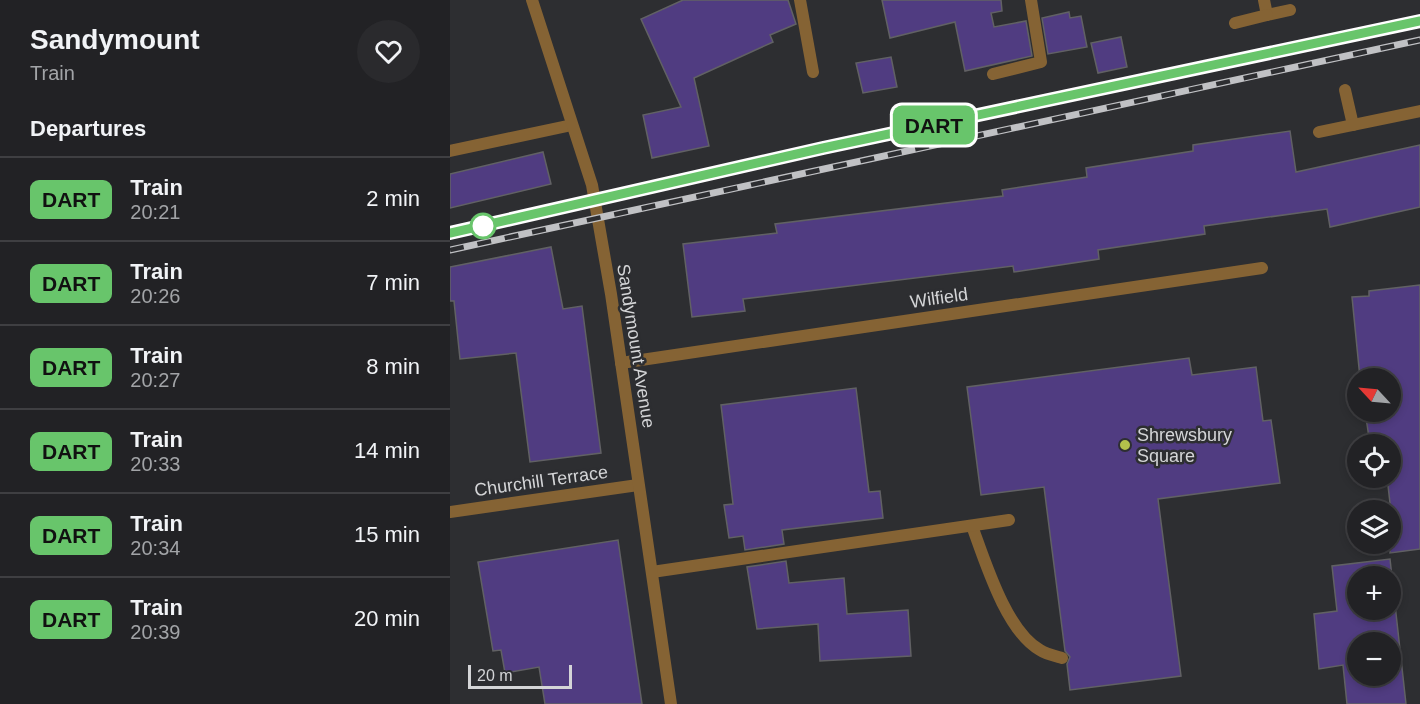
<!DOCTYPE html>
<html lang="en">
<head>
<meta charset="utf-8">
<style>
	:root { --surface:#222225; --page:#2a2a2d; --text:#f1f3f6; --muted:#a2a4a7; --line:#3f3f42 }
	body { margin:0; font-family:Helvetica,sans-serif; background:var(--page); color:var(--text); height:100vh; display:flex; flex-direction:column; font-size:22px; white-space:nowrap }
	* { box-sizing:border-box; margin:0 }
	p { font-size:20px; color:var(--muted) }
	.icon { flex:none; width:33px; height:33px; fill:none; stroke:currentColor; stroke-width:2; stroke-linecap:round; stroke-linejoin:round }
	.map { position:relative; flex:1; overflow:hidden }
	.sheet { display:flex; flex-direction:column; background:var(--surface); width:450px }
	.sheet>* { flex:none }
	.badge { padding:0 12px; border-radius:9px; font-size:21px; line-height:39px }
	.needle { width:39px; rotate:296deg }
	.fabs { position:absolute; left:897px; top:368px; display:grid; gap:12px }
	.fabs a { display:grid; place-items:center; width:54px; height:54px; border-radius:50%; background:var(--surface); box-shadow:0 3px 9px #0003,0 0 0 2px var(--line); font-size:30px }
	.scale { position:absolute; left:18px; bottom:15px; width:104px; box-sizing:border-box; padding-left:6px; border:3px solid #d4d5d7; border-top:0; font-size:16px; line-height:21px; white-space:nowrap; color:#d4d5d7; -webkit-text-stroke:4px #2d2e31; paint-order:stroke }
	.map>.badge { position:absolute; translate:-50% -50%; box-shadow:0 0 0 3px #fff }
	h2 { padding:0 30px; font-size:22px; line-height:54px }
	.round { display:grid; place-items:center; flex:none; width:63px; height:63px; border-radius:32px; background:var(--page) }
	.overview { display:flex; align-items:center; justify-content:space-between; height:102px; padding:0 30px }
	h1 { font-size:28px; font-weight:700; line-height:45px }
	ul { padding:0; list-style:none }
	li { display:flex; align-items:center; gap:18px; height:84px; padding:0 30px; border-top:2px solid var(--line) }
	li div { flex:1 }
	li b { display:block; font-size:22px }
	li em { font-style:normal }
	li .badge { min-width:66px; font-weight:700; text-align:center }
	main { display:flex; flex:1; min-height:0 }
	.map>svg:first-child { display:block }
	.building { fill:#503c81; stroke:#616164; stroke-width:1.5; fill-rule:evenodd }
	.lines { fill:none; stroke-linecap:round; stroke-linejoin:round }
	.service { stroke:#856334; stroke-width:12 }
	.minor { stroke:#856334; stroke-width:12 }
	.tertiary { stroke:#856334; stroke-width:12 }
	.rail-casing { stroke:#c0c1c4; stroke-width:7 }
	.rail { stroke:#2d2e31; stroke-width:4.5; stroke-dasharray:14; stroke-linecap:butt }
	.line-casing { stroke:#fff; stroke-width:14 }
	.line { stroke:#68c56b; stroke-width:9 }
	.stop-dot { fill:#fff; stroke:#68c56b; stroke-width:3 }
	.poi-dot { fill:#b3c24b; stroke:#2d2e31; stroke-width:2 }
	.labels { text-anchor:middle; stroke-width:5; stroke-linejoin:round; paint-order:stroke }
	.street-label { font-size:18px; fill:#d4d5d7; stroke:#2d2e31 }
	.poi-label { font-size:18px; fill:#d4d5d7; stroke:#2d2e31; text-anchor:start }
</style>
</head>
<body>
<main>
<section class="sheet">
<div class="overview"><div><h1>Sandymount</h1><p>Train</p></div><a class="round"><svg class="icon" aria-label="heart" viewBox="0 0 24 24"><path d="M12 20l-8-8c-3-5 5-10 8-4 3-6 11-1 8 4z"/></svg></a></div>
<h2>Departures</h2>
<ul>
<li><span class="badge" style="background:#68c56b;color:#111">DART</span><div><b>Train</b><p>20:21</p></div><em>2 min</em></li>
<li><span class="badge" style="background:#68c56b;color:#111">DART</span><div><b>Train</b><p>20:26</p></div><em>7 min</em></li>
<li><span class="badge" style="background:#68c56b;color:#111">DART</span><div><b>Train</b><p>20:27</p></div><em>8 min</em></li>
<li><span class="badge" style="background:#68c56b;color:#111">DART</span><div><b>Train</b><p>20:33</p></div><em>14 min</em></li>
<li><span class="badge" style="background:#68c56b;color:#111">DART</span><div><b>Train</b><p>20:34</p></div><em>15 min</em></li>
<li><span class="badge" style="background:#68c56b;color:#111">DART</span><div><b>Train</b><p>20:39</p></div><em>20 min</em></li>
</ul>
</section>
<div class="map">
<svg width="970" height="704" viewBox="0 0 970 704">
	<rect width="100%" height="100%" fill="#2d2e31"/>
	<!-- building -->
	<g class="building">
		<path d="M 233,0 L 338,0 L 346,24 L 320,35 L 323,42 L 244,78 L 259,146 L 202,158 L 193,115 L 231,107 L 191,19 Z"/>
		<path d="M 432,0 L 551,0 L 552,11 L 541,13 L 544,27 L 576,21 L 582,56 L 515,71 L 505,22 L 440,38 Z"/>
		<path d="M 619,12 L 620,18 L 631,16 L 637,47 L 598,54 L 592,18 Z"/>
		<path d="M 671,37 L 677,67 L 648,73 L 641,43 Z"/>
		<path d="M 441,57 L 447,87 L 413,93 L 406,63 Z"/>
		<path d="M 840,131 L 846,172 L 970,145 L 970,207 L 880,227 L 877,209 L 754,226 L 755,234 L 648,250 L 649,259 L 564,272 L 563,266 L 293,299 L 295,311 L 242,317 L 233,244 L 327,233 L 325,224 L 553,196 L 552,190 L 637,177 L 636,168 L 743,151 L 743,145 Z"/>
		<path d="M 93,152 L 101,184 L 0,208 L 0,174 Z"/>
		<path d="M 101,247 L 113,309 L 132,306 L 151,453 L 80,462 L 66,353 L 10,359 L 4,301 L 0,301 L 0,267 Z"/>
		<path d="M 970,285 L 970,549 L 940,553 L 942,520 L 937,477 L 940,477 L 940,444 L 920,444 L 915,411 L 940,411 L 940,378 L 910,378 L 902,297 L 919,296 L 919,291 Z"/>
		<path d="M 739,358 L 742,375 L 806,367 L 813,421 L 821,420 L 830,483 L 708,499 L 731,676 L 620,690 L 617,664 L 620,657 L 615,651 L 594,487 L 531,495 L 517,387 Z"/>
		<path d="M 406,388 L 419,492 L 430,491 L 433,518 L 332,530 L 334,544 L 295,550 L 293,536 L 279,538 L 274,505 L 283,504 L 271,405 Z"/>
		<path d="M 168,540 L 192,704 L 95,704 L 89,667 L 55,673 L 51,650 L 43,651 L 28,562 Z"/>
		<path d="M 940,559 L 956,704 L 897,704 L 893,665 L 869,669 L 864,614 L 887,611 L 882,566 ZM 908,576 L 940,576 L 940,609 L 908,609 ZM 908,642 L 940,642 L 940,675 L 908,675 Z"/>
		<path d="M 336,561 L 339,583 L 394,578 L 397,614 L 458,610 L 461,656 L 370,661 L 368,624 L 307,629 L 297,567 Z"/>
	</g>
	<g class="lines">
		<!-- service -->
		<g class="service">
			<path d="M 350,0 L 363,72"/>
			<path d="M 814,0 L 817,15 L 840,10"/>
			<path d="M 785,23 L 817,15"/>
			<path d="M 543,74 L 591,62 L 581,0"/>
			<path d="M 522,526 C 535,561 556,631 590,650 C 596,654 605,656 612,658"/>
			<path d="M 202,572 L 559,520"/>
		</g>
		<!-- minor -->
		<g class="minor">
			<path d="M 895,90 L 903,125"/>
			<path d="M 869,132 L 970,111"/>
			<path d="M 0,151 L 122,125"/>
			<path d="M 171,363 L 812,268"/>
			<path d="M 0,512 L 188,485"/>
		</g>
		<!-- tertiary -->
		<path class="tertiary" d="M 82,0 L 142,185 L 161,294 L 221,704"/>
		<!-- rail casing -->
		<g class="rail-casing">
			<g id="rail">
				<path d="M 0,233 L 419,139 L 970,21"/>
				<path d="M 0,250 L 970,40"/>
			</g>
		</g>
		<!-- rail -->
		<use href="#rail" class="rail"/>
	</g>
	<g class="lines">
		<!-- line casing -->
		<g class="line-casing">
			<path id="line" d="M 0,233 L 373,148 L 970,21"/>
		</g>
		<!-- line -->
		<use href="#line" class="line"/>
	</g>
	<!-- markers -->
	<circle class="stop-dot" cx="33" cy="226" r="12"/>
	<circle class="poi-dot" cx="675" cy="445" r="6"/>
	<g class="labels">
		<!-- street labels -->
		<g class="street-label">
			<text transform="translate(489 298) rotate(-8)" y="6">Wilfield</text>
			<text transform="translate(186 346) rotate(81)" y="6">Sandymount Avenue</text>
			<text transform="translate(91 481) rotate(-8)" y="6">Churchill Terrace</text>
		</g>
		<!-- poi labels -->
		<g class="poi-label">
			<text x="687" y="441">Shrewsbury<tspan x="687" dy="21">Square</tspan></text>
		</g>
	</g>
</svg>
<div class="fabs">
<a><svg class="needle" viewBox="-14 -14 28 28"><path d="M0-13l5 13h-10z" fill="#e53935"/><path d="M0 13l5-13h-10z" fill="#a2a4a7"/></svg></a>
<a><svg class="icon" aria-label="locate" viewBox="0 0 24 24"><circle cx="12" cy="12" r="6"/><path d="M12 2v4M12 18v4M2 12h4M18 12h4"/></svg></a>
<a><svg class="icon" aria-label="layers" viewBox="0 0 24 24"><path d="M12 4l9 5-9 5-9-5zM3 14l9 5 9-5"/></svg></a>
<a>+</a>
<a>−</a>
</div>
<div class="scale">20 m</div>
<b class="badge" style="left:484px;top:125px;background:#68c56b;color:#111">DART</b>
</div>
</main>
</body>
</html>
